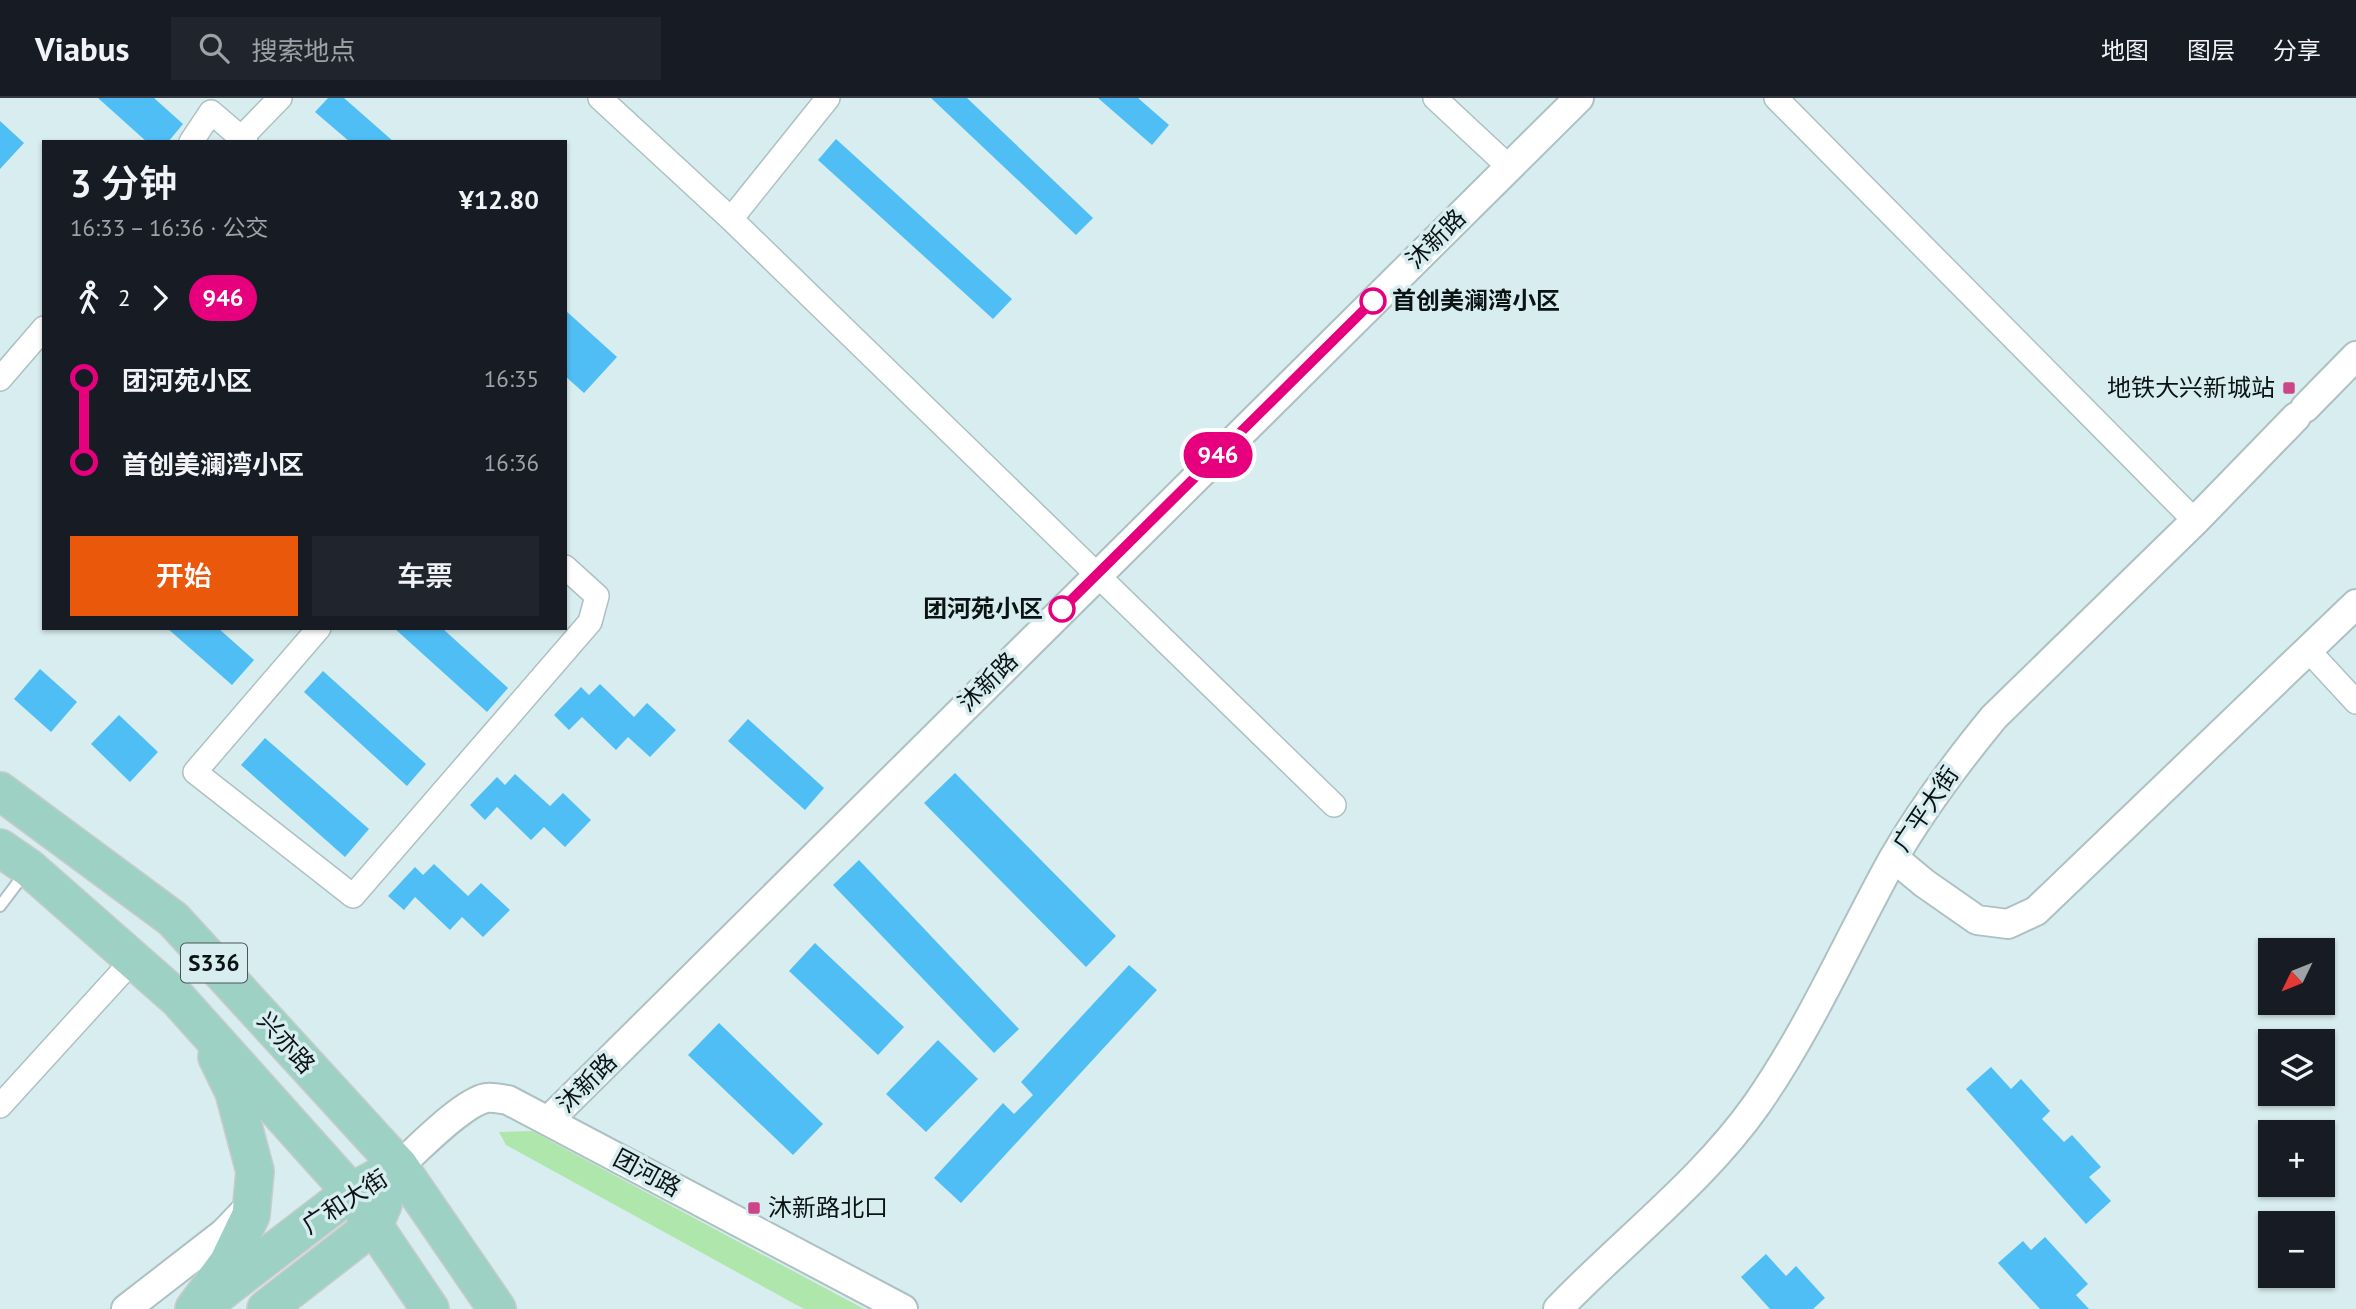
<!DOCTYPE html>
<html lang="zh">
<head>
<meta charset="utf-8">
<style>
	:root { --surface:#171b24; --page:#20242c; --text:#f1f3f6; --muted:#9ea1a6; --line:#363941; --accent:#ea580c }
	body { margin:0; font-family:"PT Sans","Noto Sans SC",sans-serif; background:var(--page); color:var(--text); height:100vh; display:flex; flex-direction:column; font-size:26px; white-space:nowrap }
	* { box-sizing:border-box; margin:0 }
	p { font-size:23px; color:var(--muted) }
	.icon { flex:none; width:38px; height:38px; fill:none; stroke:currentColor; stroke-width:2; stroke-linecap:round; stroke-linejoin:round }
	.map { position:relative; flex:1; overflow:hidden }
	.sheet { position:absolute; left:42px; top:42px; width:525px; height:490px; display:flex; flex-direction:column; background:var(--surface); border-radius:0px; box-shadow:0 2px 5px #0004 }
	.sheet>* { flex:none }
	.badge { padding:0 14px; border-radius:23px; font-size:24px; line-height:46px }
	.needle { width:46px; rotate:227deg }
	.fabs { position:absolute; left:2258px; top:840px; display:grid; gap:14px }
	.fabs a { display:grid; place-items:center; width:77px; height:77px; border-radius:0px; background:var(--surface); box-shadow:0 2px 5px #0004; font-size:35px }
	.map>.badge { position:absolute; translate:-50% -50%; box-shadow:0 0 0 4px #fff }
	.legs { display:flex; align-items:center; gap:10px; height:77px; padding:0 28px; font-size:23px }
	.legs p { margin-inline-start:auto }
	.head { display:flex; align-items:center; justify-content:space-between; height:119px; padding:0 28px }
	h1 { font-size:38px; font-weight:600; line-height:52px }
	.action { display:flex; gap:14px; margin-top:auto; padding:14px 28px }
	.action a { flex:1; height:80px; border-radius:0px; background:var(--accent); color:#fff; font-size:28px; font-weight:600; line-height:80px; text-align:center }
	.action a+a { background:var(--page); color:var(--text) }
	ul { padding:0 28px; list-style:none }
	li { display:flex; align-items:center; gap:24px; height:84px; font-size:26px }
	li i { display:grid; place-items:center; width:10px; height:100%; margin:0 9px; background:currentColor }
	li i::after { content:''; width:18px; height:18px; margin:-9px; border:5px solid; border-radius:50%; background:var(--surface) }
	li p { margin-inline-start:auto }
	li:first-child i { background:linear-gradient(#0000 50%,currentColor 0) }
	li:last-child i { background:linear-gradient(currentColor 50%,#0000 0) }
	header { display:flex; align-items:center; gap:42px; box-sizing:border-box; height:98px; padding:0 35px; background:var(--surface); border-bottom:2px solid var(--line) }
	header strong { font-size:33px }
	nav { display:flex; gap:38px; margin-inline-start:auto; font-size:24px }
	.search { width:490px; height:63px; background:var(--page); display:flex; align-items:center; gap:18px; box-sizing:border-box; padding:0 24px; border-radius:0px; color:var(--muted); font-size:26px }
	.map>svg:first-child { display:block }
	.green { fill:#afe6ac }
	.building { fill:#4fbef5 }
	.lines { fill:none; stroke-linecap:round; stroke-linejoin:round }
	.service-casing { stroke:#adc1c3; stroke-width:14 }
	.minor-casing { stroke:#adc1c3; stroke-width:26 }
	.tertiary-casing { stroke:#adc1c3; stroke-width:32 }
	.primary-casing { stroke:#cacbcb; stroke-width:40 }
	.service { stroke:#fff; stroke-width:10 }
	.minor { stroke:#fff; stroke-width:23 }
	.tertiary { stroke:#fff; stroke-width:28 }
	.primary { stroke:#9dd1c3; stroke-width:37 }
	.line-1-casing { stroke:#fff; stroke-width:16 }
	.line-1 { stroke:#e6007e; stroke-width:10 }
	.stop-1-dot { fill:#fff; stroke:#e6007e; stroke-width:3.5 }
	.poi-dot { fill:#cb4587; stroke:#d8edef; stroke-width:2.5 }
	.labels { text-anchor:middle; stroke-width:7; stroke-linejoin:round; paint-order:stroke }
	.shield { fill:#d8edef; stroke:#495456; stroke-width:2 }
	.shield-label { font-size:23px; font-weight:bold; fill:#0c1314 }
	.street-label { font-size:24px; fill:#0c1314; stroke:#d8edef }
	.stop-label { font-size:24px; font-weight:bold; fill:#0c1314; stroke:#d8edef; text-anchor:start }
	.poi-label { font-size:24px; fill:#0c1314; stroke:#d8edef; text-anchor:end }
</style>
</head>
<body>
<header>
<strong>Viabus</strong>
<div class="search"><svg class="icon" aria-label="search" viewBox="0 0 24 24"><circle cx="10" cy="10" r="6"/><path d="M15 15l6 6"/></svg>搜索地点</div>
<nav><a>地图</a><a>图层</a><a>分享</a></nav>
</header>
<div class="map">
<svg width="2356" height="1211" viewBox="0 0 2356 1211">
	<rect width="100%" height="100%" fill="#d8edef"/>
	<!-- green -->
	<path class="green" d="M 532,1033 L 864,1211 L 804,1211 L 506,1047 L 499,1034 Z"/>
	<!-- building -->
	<g class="building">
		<path d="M 98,0 L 154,0 L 183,26 L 168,44 L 147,44 Z"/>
		<path d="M 328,0 L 344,0 L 394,44 L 350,44 L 315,14 Z"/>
		<path d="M 931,0 L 967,0 L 1093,120 L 1076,137 Z"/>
		<path d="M 1098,0 L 1138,0 L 1169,27 L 1152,47 Z"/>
		<path d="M 0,23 L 24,45 L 0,71 Z"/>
		<path d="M 836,41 L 1012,201 L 993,221 L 818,62 Z"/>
		<path d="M 565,212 L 617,259 L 584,295 L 565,278 Z"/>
		<path d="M 167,530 L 218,530 L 254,562 L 232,587 Z"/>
		<path d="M 394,530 L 442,530 L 508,590 L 487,614 Z"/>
		<path d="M 40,571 L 77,604 L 51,634 L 14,601 Z"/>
		<path d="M 323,573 L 426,666 L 407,688 L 304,594 Z"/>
		<path d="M 600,586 L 634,619 L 647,605 L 676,632 L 650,659 L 628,639 L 616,652 L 582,619 L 569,632 L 554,617 L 581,589 L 589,597 Z"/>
		<path d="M 119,617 L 158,654 L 130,684 L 91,646 Z"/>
		<path d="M 748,621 L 824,690 L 805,712 L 728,643 Z"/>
		<path d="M 265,640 L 369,731 L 345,759 L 241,667 Z"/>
		<path d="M 955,675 L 1116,838 L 1086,869 L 924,705 Z"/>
		<path d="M 515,676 L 550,708 L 563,695 L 591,722 L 565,749 L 544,729 L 531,742 L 497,709 L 485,722 L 470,707 L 497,679 L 505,687 Z"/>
		<path d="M 859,762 L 1019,931 L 994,955 L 833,787 Z"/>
		<path d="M 434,766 L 468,798 L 481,785 L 510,812 L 483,839 L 462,819 L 450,832 L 415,799 L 404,812 L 388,798 L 415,769 L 423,777 Z"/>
		<path d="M 815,845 L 904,929 L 878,957 L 789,873 Z"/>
		<path d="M 1129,867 L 1157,892 L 961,1105 L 934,1080 L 1003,1005 L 1014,1016 L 1033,997 L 1021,984 Z"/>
		<path d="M 719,925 L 823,1026 L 793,1057 L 688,957 Z"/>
		<path d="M 938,942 L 978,981 L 926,1034 L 886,996 Z"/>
		<path d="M 1991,969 L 2011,991 L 2021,981 L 2050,1013 L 2042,1021 L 2064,1044 L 2072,1037 L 2101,1069 L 2089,1079 L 2111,1103 L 2086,1126 L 1966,991 Z"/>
		<path d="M 2045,1139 L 2088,1186 L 2076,1197 L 2089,1211 L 2040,1211 L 1998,1165 L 2023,1143 L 2031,1152 Z"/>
		<path d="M 1766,1156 L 1786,1178 L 1796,1168 L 1825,1200 L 1813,1211 L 1770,1211 L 1741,1179 Z"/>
	</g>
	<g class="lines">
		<!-- service casing -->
		<g class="service-casing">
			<path id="service" d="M 0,808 L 25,775"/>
		</g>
		<!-- minor casing -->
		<g class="minor-casing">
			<g id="minor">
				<path d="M 600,0 L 731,121 L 828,0"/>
				<path d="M 1435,0 L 1509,69"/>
				<path d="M 1776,0 L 2195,423"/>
				<path d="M 241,40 L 280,0"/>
				<path d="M 191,44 L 211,14 L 246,44"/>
				<path d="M 731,121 L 1334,707"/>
				<path d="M 0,281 L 44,230"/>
				<path d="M 319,530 L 195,674 L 353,798 L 590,524 L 597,498 L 565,469"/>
				<path d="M 2308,552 L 2356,604"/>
				<path d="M 0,1008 L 133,862"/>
			</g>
		</g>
		<!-- tertiary casing -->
		<g class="tertiary-casing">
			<g id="tertiary">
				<path d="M 2305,310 L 2356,258"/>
				<path d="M 1894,760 L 1924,785 L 1977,822 L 2008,826 L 2036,813 L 2356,506"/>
				<path d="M 548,1023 L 1579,0"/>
				<path d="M 399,1068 C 418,1051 462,1005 486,1000 C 492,999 501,1001 508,1002 L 903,1211"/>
				<path d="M 126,1211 L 224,1135 L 248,1110"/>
				<path d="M 1558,1211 C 1623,1143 1703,1083 1757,1006 C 1810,930 1848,842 1893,761 C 1922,711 1957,664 1994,619 L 2195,423 L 2296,319"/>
			</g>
		</g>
		<!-- primary casing -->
		<g class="primary-casing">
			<g id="primary">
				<path d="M 0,693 L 173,821 L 399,1068 L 497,1211"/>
				<path d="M 0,750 L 29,770 L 178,901 L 351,1094 L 430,1211"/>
				<path d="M 218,1196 L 351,1094 L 399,1068"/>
				<path d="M 194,1211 L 228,1165 L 251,1117 L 255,1073 L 234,994 L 217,959"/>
				<path d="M 266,1211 L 374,1127 L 383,1106"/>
			</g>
		</g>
		<!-- service -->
		<use href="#service" class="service"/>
		<!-- minor -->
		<use href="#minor" class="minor"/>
		<!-- tertiary -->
		<use href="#tertiary" class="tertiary"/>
		<!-- primary -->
		<use href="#primary" class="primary"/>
	</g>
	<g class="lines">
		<!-- line-1 casing -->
		<g class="line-1-casing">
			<path id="line-1" d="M 1062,511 L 1373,203"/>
		</g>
		<!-- line-1 -->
		<use href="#line-1" class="line-1"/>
	</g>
	<!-- markers -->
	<g class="stop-1-dot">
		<circle cx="1373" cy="203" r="12"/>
		<circle cx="1062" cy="511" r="12"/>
	</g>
	<g class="poi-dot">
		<rect x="2282" y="283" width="14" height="14" rx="3.5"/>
		<rect x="747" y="1103" width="14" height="14" rx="3.5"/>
	</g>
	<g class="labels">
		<!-- shield labels -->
		<rect class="shield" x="181" y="845.5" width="66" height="39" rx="5"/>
		<g class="shield-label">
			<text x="214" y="873">S336</text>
		</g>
		<!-- street labels -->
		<g class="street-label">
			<text transform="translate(1436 141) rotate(-45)" y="8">沐新路</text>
			<text transform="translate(988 584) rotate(-45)" y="8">沐新路</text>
			<text transform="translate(1926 711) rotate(-56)" y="8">广平大街</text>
			<text transform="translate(286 945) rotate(48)" y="8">兴亦路</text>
			<text transform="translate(587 985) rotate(-45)" y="8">沐新路</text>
			<text transform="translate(647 1075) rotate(28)" y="8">团河路</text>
			<text transform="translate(345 1104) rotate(-33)" y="8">广和大街</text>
		</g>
		<!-- stop labels -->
		<g class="stop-label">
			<text x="1392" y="211">首创美澜湾小区</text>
			<text x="1043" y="519" text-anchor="end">团河苑小区</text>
		</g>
		<!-- poi labels -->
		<g class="poi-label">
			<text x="2275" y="298">地铁大兴新城站</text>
			<text x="768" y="1118" text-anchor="start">沐新路北口</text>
		</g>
	</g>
</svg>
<div class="fabs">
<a><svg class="needle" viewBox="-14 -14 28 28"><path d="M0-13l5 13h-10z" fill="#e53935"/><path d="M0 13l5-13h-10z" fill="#9ea1a6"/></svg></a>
<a><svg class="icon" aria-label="layers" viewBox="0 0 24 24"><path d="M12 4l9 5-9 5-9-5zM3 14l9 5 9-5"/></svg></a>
<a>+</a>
<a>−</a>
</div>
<b class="badge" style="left:1218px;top:357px;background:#e6007e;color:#fff">946</b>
<section class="sheet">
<div class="head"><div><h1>3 分钟</h1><p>16:33 – 16:36 · 公交</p></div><b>¥12.80</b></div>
<div class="legs"><svg class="icon" aria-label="walk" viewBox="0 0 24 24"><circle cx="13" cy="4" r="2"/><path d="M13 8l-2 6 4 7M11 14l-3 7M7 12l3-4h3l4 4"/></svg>2<svg class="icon" aria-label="forward" viewBox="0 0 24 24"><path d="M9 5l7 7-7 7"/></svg><b class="badge" style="background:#e6007e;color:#fff">946</b></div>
<ul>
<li><i style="color:#e6007e"></i><b>团河苑小区</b><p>16:35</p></li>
<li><i style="color:#e6007e"></i><b>首创美澜湾小区</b><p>16:36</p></li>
</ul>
<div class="action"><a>开始</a><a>车票</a></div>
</section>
</div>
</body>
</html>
